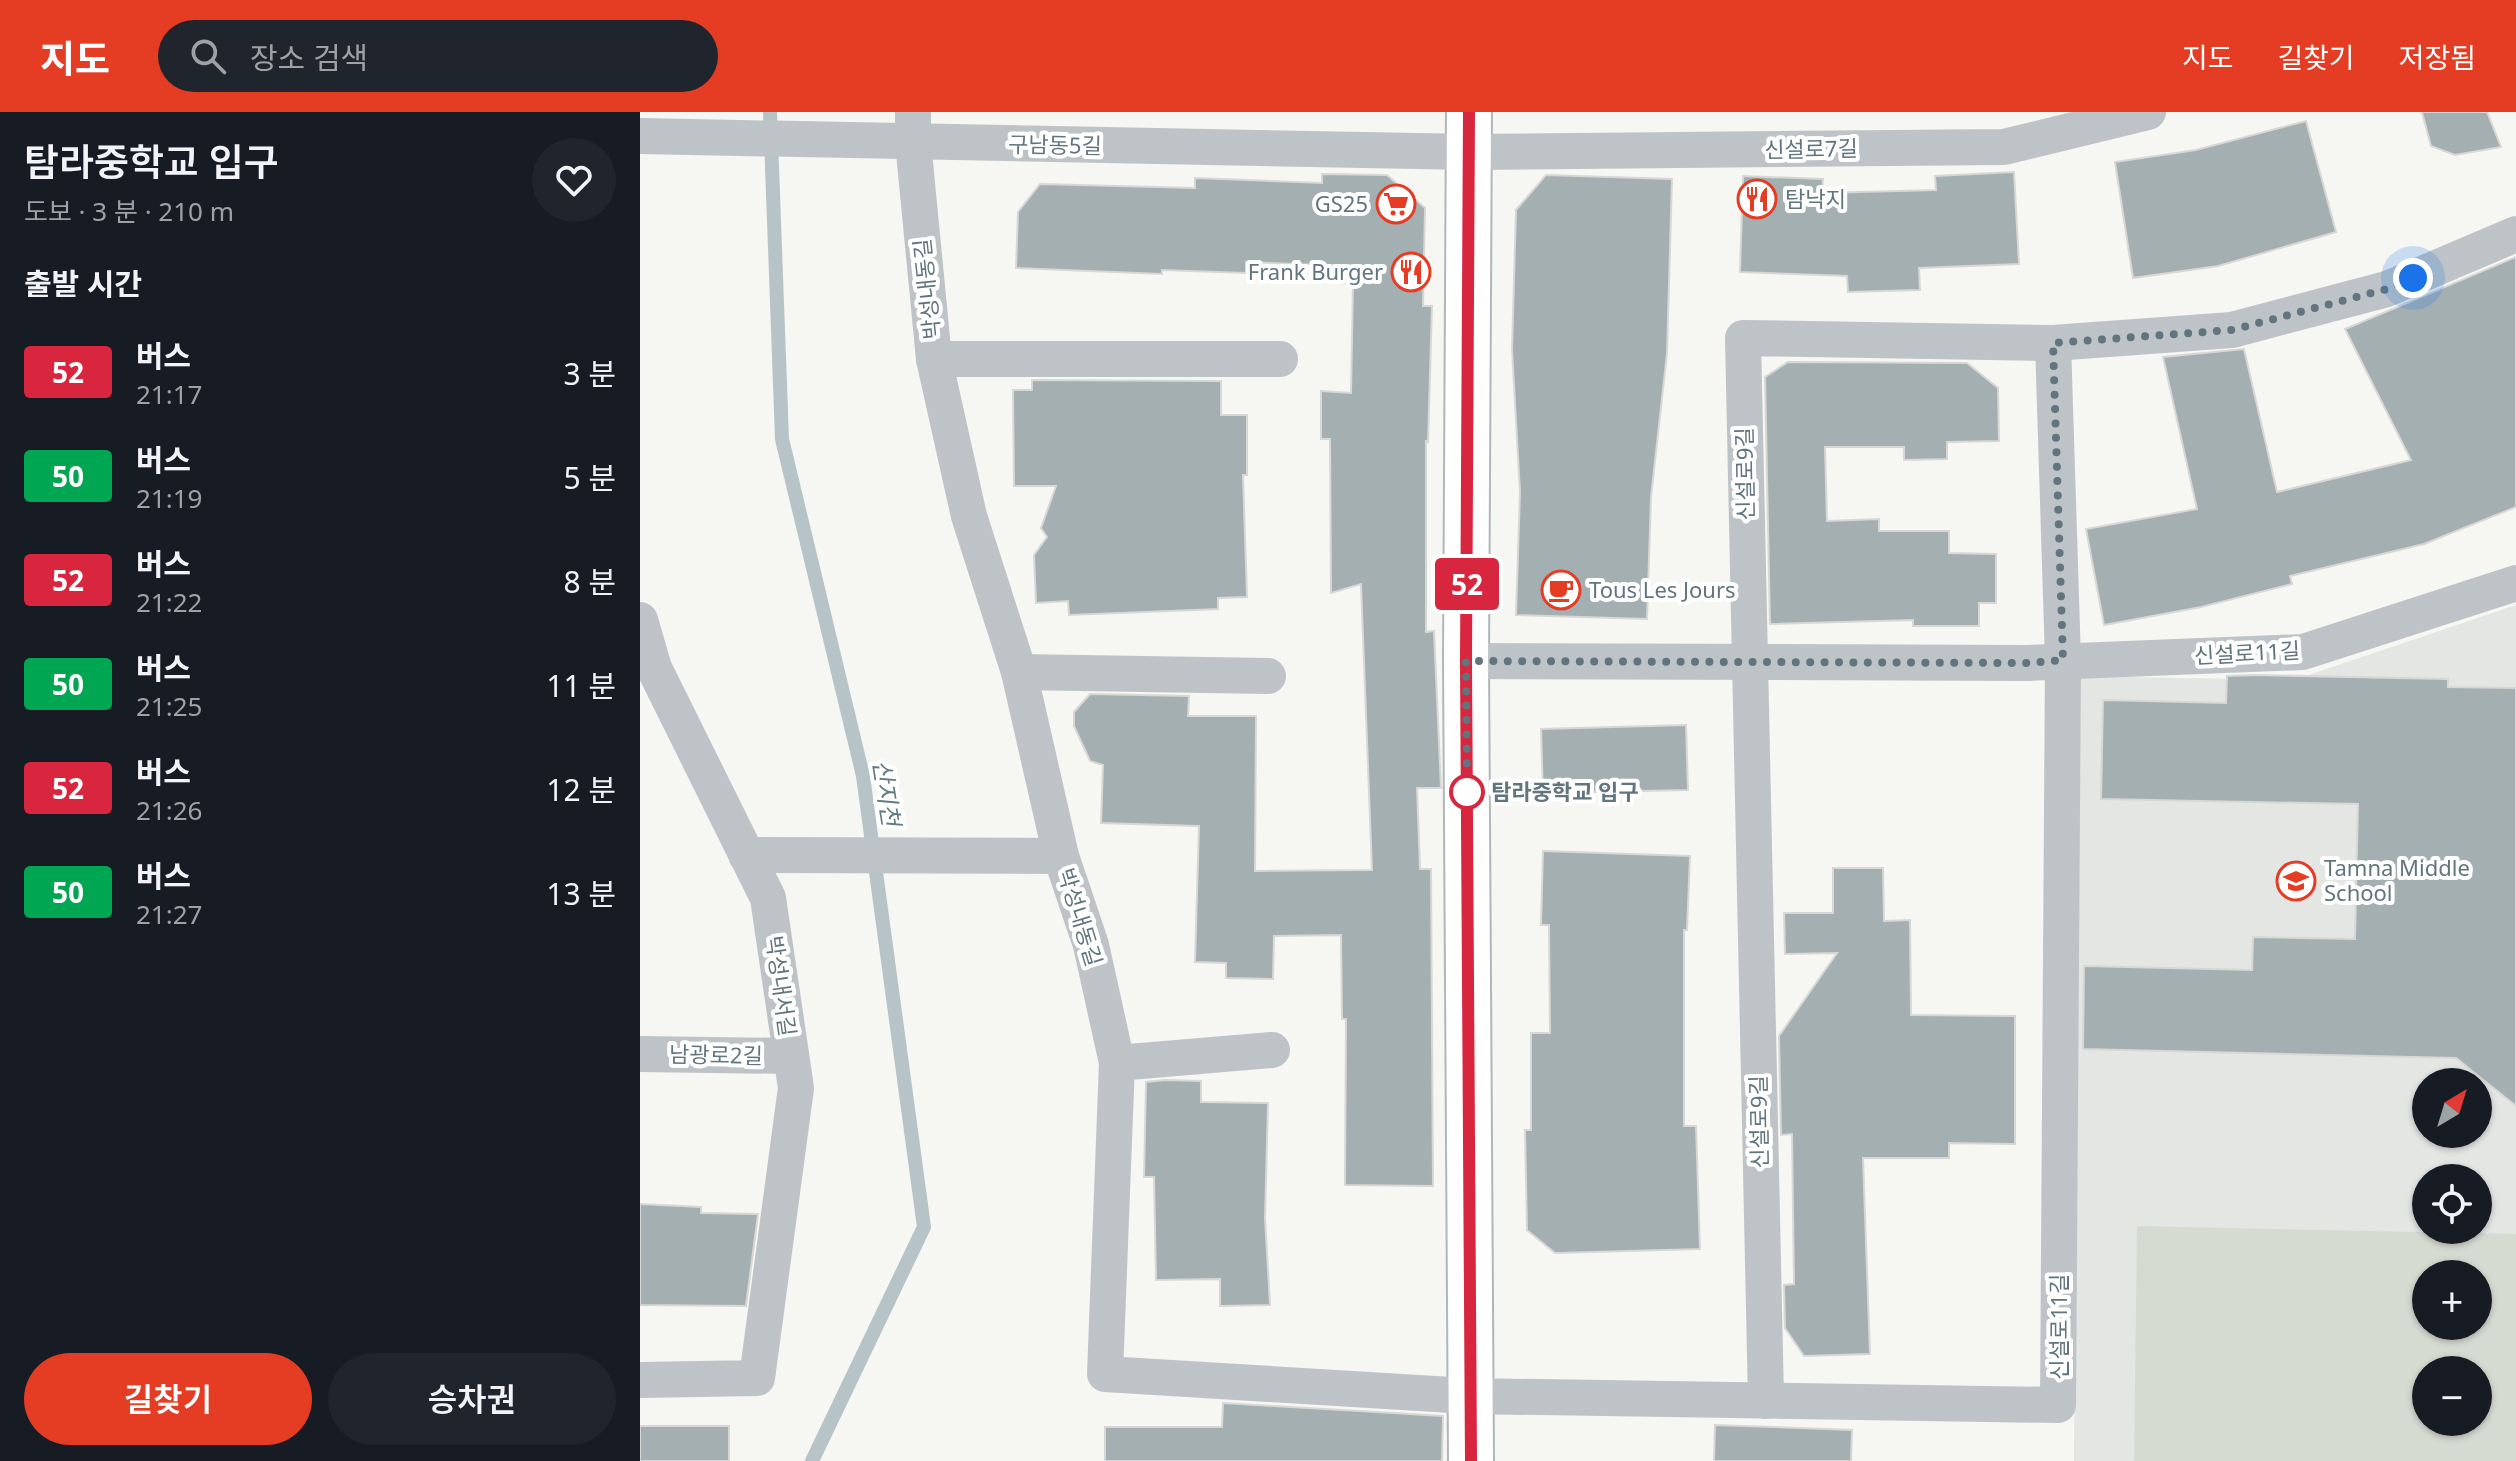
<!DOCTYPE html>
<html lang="ko">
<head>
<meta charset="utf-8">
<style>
	:root { --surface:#171b24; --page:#20242c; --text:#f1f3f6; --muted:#9ea1a6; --accent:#e53c24 }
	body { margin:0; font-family:"Noto Sans","Noto Sans KR",sans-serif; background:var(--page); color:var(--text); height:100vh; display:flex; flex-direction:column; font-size:30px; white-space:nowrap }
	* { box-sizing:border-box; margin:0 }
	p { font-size:26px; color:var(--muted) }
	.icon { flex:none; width:44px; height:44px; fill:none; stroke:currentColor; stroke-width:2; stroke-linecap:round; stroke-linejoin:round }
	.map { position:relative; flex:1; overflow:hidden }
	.panel { display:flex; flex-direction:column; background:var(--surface); width:640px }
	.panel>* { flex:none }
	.badge { padding:0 16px; border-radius:6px; font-size:28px; line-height:52px }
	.needle { width:52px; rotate:38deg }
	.controls { position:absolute; left:1772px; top:956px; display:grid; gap:16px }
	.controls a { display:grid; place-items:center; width:80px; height:80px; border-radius:50%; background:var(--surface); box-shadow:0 2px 6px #0004; font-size:40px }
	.you { position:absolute; width:40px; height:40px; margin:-20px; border:6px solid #fff; border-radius:50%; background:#1a73e8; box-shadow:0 0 0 12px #1a73e833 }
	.map>.badge { position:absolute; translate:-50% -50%; box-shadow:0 0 0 4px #fff }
	h2 { padding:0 24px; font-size:30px; line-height:72px }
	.round { display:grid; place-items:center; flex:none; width:84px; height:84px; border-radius:42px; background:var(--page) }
	.summary { display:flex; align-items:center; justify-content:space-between; height:136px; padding:0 24px }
	h1 { font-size:38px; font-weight:600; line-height:60px }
	.primary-button { display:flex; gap:16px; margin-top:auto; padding:16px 24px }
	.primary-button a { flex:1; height:92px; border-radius:48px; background:var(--accent); color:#fff; font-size:32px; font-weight:600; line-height:92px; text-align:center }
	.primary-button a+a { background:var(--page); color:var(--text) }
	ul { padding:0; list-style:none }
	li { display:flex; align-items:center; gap:24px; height:104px; padding:0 24px }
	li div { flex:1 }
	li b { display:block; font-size:30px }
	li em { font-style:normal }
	li .badge { min-width:88px; font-weight:700; text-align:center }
	header { display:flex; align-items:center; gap:48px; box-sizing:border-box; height:112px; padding:0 40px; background:var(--accent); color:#fff }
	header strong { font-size:38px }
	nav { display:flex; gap:44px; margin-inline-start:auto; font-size:28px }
	.search { width:560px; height:72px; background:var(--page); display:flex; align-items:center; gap:20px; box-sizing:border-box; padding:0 28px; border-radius:44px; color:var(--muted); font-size:30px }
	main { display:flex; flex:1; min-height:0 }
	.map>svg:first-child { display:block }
	.built { fill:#e4e6e4; fill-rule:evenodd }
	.green { fill:#d6dbd2; fill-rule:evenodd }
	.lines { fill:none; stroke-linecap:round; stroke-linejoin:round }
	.stream { stroke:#b6c4c7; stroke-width:14 }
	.building { fill:#a4afb2; stroke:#d8d7d5; stroke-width:2 }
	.secondary-casing { stroke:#afb7ba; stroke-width:48 }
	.minor { stroke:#bdc3c6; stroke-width:36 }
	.secondary { stroke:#fff; stroke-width:44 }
	.line-casing { stroke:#fff; stroke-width:18 }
	.line { stroke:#d7263d; stroke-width:12 }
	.walk { stroke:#61757e; stroke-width:8; stroke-dasharray:0 14.4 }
	.stop-dot { fill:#fff; stroke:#d7263d; stroke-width:4 }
	.labels { text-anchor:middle; stroke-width:8; stroke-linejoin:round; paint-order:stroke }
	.street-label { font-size:22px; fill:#61757e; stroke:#fff }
	.poi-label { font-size:22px; fill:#61757e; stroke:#fff; text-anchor:start }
	.stop-label { font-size:22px; font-weight:bold; fill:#61757e; stroke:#fff; text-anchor:start }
	.water-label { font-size:24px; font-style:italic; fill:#607b81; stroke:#fff }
</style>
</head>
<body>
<header>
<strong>지도</strong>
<div class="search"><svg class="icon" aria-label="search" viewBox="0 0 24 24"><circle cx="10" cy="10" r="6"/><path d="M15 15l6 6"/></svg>장소 검색</div>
<nav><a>지도</a><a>길찾기</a><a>저장됨</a></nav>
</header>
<main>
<section class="panel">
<div class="summary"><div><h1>탐라중학교 입구</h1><p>도보 · 3 분 · 210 m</p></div><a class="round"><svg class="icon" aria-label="heart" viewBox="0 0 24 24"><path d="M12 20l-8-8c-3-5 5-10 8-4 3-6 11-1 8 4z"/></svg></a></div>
<h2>출발 시간</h2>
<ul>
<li><span class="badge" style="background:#d7263d;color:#fff">52</span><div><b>버스</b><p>21:17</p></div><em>3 분</em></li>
<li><span class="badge" style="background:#00a651;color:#fff">50</span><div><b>버스</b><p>21:19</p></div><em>5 분</em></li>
<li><span class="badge" style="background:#d7263d;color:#fff">52</span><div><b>버스</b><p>21:22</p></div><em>8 분</em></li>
<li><span class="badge" style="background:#00a651;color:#fff">50</span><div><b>버스</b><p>21:25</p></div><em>11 분</em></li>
<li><span class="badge" style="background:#d7263d;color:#fff">52</span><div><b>버스</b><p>21:26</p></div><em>12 분</em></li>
<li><span class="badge" style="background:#00a651;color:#fff">50</span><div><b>버스</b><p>21:27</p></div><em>13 분</em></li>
</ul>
<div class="primary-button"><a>길찾기</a><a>승차권</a></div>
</section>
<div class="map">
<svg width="1876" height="1349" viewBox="0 0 1876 1349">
	<rect width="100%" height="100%" fill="#f6f6f3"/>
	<!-- built -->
	<path class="built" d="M 1876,493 L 1876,1349 L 1434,1349 L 1437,564 L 1654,568 ZM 1786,970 L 1838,970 L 1838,1022 L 1786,1022 ZM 1786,1066 L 1838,1066 L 1838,1118 L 1786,1118 ZM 1786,1162 L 1838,1162 L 1838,1214 L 1786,1214 ZM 1786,1258 L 1838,1258 L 1838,1310 L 1786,1310 Z"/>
	<!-- green -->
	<path class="green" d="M 1497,1114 L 1876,1122 L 1876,1349 L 1494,1349 ZM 1786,1162 L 1838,1162 L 1838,1214 L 1786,1214 ZM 1786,1258 L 1838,1258 L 1838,1310 L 1786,1310 Z"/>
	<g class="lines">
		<!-- stream -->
		<path class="stream" d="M 130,0 L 142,327 L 223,664 L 284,1115 L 172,1349"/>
	</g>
	<!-- building -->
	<g class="building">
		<path d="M 1782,0 L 1847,0 L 1861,35 L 1815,43 L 1791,34 Z"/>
		<path d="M 1666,9 L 1696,120 L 1578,154 L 1493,166 L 1475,50 L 1556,38 Z"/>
		<path d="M 1374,60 L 1379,152 L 1279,156 L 1280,178 L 1208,180 L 1207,164 L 1100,160 L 1103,64 L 1183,67 L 1182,81 L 1296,78 L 1295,64 Z"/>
		<path d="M 682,62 L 747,63 L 785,96 L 783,194 L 792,194 L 788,330 L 786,329 L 786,520 L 794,519 L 801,676 L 777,676 L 780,757 L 791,757 L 793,1074 L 705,1073 L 706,907 L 702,907 L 701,823 L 634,824 L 633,867 L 586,866 L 586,851 L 555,850 L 559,714 L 461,711 L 463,653 L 450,649 L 434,614 L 434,600 L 450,582 L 549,584 L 548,604 L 616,604 L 615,759 L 732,758 L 721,472 L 691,481 L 690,327 L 681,327 L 681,279 L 711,281 L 713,172 L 700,171 L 700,154 L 606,150 L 606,161 L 522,158 L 522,162 L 376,156 L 378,100 L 400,72 L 555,76 L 555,66 L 682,71 Z"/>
		<path d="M 906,63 L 1032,67 L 1027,241 L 1011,385 L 1007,507 L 876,503 L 880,380 L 872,237 L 876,98 Z"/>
		<path d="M 1876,145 L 1876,395 L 1784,432 L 1650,464 L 1652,472 L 1561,495 L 1464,513 L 1446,417 L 1557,397 L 1523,245 L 1604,237 L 1637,380 L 1771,348 L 1705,217 Z"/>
		<path d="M 1148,250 L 1327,251 L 1358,276 L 1359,329 L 1307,330 L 1307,347 L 1264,348 L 1264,335 L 1185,335 L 1187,409 L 1239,407 L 1239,419 L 1309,419 L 1309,441 L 1356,442 L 1356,491 L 1339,491 L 1339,514 L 1273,514 L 1273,508 L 1130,512 L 1125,265 Z"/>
		<path d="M 392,268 L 581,269 L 581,303 L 607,303 L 607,363 L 603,363 L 607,485 L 578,486 L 578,497 L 429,503 L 428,489 L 396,491 L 394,443 L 407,425 L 401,416 L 416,374 L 374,374 L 373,278 L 392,278 Z"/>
		<path d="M 1616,563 L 1808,567 L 1808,575 L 1876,576 L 1876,994 L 1816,946 L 1443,937 L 1444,854 L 1612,858 L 1613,825 L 1715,827 L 1718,692 L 1461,687 L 1463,588 L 1586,591 L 1587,564 Z"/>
		<path d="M 1046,613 L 1048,678 L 903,681 L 901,617 Z"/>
		<path d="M 903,739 L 1050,744 L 1047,818 L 1044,818 L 1044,1014 L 1056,1014 L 1060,1137 L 915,1141 L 887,1118 L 885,1018 L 891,1018 L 891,921 L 910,921 L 909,813 L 901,813 Z"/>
		<path d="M 1193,756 L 1243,756 L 1244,809 L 1270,808 L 1271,903 L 1375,904 L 1375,1032 L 1309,1031 L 1309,1046 L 1223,1046 L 1230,1242 L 1164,1244 L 1145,1216 L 1144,1173 L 1154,1172 L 1152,1022 L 1141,1023 L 1139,924 L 1197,841 L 1145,842 L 1144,801 L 1193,801 Z"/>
		<path d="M 525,968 L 561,969 L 561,990 L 628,991 L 625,1106 L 630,1193 L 580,1194 L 580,1167 L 516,1168 L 514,1065 L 504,1065 L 506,970 Z"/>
		<path d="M 0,1092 L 61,1095 L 61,1101 L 118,1102 L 106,1194 L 0,1193 Z"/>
		<path d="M 583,1291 L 803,1304 L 802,1349 L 465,1349 L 465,1315 L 582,1315 Z"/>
		<path d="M 1075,1313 L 1212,1318 L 1211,1349 L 1074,1349 Z"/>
		<rect x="0" y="1314" width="89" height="35"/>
	</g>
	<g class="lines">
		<!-- secondary casing -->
		<g class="secondary-casing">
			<path id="secondary" d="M 829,0 L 826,549 L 831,1349"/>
		</g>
		<!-- minor -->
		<g class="minor">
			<path d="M 273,0 L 273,30 L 294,247 L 329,404 L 379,560 L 421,744 L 451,833 L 477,951 L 465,1262 L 828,1284 L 1418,1293 L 1423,548 L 1413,231"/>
			<path d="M 0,24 L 830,40 L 1364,35 L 1508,0"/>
			<path d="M 294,247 L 640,247"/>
			<path d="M 0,508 L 14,556 L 128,786 L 156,976 L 117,1266 L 0,1268"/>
			<path d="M 826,549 L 1388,551 L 1663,540 L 1876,471"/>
			<path d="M 379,560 L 628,564"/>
			<path d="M 106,743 L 421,744"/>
			<path d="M 0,942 L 151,944"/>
			<path d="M 477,951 L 632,938"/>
			<path d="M 1126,1289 L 1103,226 L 1413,231 L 1592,218 L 1747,177 L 1876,122"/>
		</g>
		<!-- secondary -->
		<use href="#secondary" class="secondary"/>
	</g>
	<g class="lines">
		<!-- line casing -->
		<g class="line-casing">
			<path id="line" d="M 829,0 L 826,549 L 831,1349"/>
		</g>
		<!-- line -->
		<use href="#line" class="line"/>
		<!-- walk -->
		<path class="walk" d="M 827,680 L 826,549 L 1388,551 L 1423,548 L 1413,231 L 1592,218 L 1747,177 L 1773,166"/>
	</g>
	<!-- icons -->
	<defs>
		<g id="restaurant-ring" transform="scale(2)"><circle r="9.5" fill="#fff" stroke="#e53c24" stroke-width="1.5"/><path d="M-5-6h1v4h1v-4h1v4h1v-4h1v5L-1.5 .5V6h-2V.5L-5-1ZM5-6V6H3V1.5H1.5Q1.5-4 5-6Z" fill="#e53c24"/></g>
		<g id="supermarket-ring" transform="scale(2)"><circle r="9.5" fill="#fff" stroke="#e53c24" stroke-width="1.5"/><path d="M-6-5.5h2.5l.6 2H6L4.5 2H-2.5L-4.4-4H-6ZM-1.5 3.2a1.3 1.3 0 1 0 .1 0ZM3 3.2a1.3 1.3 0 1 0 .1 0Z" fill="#e53c24"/></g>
		<g id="cafe-ring" transform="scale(2)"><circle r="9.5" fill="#fff" stroke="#e53c24" stroke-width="1.5"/><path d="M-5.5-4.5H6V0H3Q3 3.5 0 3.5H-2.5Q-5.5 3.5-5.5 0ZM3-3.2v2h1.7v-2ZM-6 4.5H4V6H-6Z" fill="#e53c24"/></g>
		<g id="school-ring" transform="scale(2)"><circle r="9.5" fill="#fff" stroke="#e53c24" stroke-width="1.5"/><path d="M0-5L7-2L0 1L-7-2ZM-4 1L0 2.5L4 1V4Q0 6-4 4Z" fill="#e53c24"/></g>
	</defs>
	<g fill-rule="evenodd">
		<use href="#restaurant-ring" x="1117" y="87"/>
		<use href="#supermarket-ring" x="756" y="92"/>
		<use href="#restaurant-ring" x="771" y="160"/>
		<use href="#cafe-ring" x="921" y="478"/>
		<use href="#school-ring" x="1656" y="769"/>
	</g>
	<!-- markers -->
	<circle class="stop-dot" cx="827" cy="680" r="16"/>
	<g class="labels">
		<!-- street labels -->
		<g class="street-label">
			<text transform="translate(415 33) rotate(1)" y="8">구남동5길</text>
			<text transform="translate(1171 37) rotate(-1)" y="8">신설로7길</text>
			<text transform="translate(287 177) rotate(-96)" y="8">박성내동길</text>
			<text transform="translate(1105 362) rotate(-91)" y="8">신설로9길</text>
			<text transform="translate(1607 541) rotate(-3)" y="8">신설로11길</text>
			<text transform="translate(440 805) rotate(73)" y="8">박성내동길</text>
			<text transform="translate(141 874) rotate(82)" y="8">박성내서길</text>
			<text transform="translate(76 943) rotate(1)" y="8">남광로2길</text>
			<text transform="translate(1119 1010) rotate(-91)" y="8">신설로9길</text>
			<text transform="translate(1419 1215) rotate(-90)" y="8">신설로11길</text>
		</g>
		<!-- poi labels -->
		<g class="poi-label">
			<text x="1145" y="95">탐낙지</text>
			<text x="728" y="100" text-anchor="end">GS25</text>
			<text x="743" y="168" text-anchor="end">Frank Burger</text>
			<text x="949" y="486">Tous Les Jours</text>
			<text x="1684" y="764">Tamna Middle<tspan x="1684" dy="25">School</tspan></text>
		</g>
		<!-- stop labels -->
		<g class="stop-label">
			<text x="851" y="688">탐라중학교 입구</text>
		</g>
		<!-- water labels -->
		<g class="water-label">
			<text transform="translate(246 681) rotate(81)" y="8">산지천</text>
		</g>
	</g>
</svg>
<div class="controls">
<a><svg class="needle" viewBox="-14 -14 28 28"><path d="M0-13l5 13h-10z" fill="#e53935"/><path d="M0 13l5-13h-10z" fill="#9ea1a6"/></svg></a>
<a><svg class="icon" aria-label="locate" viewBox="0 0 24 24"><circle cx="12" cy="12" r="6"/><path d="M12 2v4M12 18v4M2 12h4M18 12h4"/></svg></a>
<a>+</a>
<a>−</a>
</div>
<div class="you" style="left:1773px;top:166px"></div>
<b class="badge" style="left:827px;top:472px;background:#d7263d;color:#fff">52</b>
</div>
</main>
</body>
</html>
